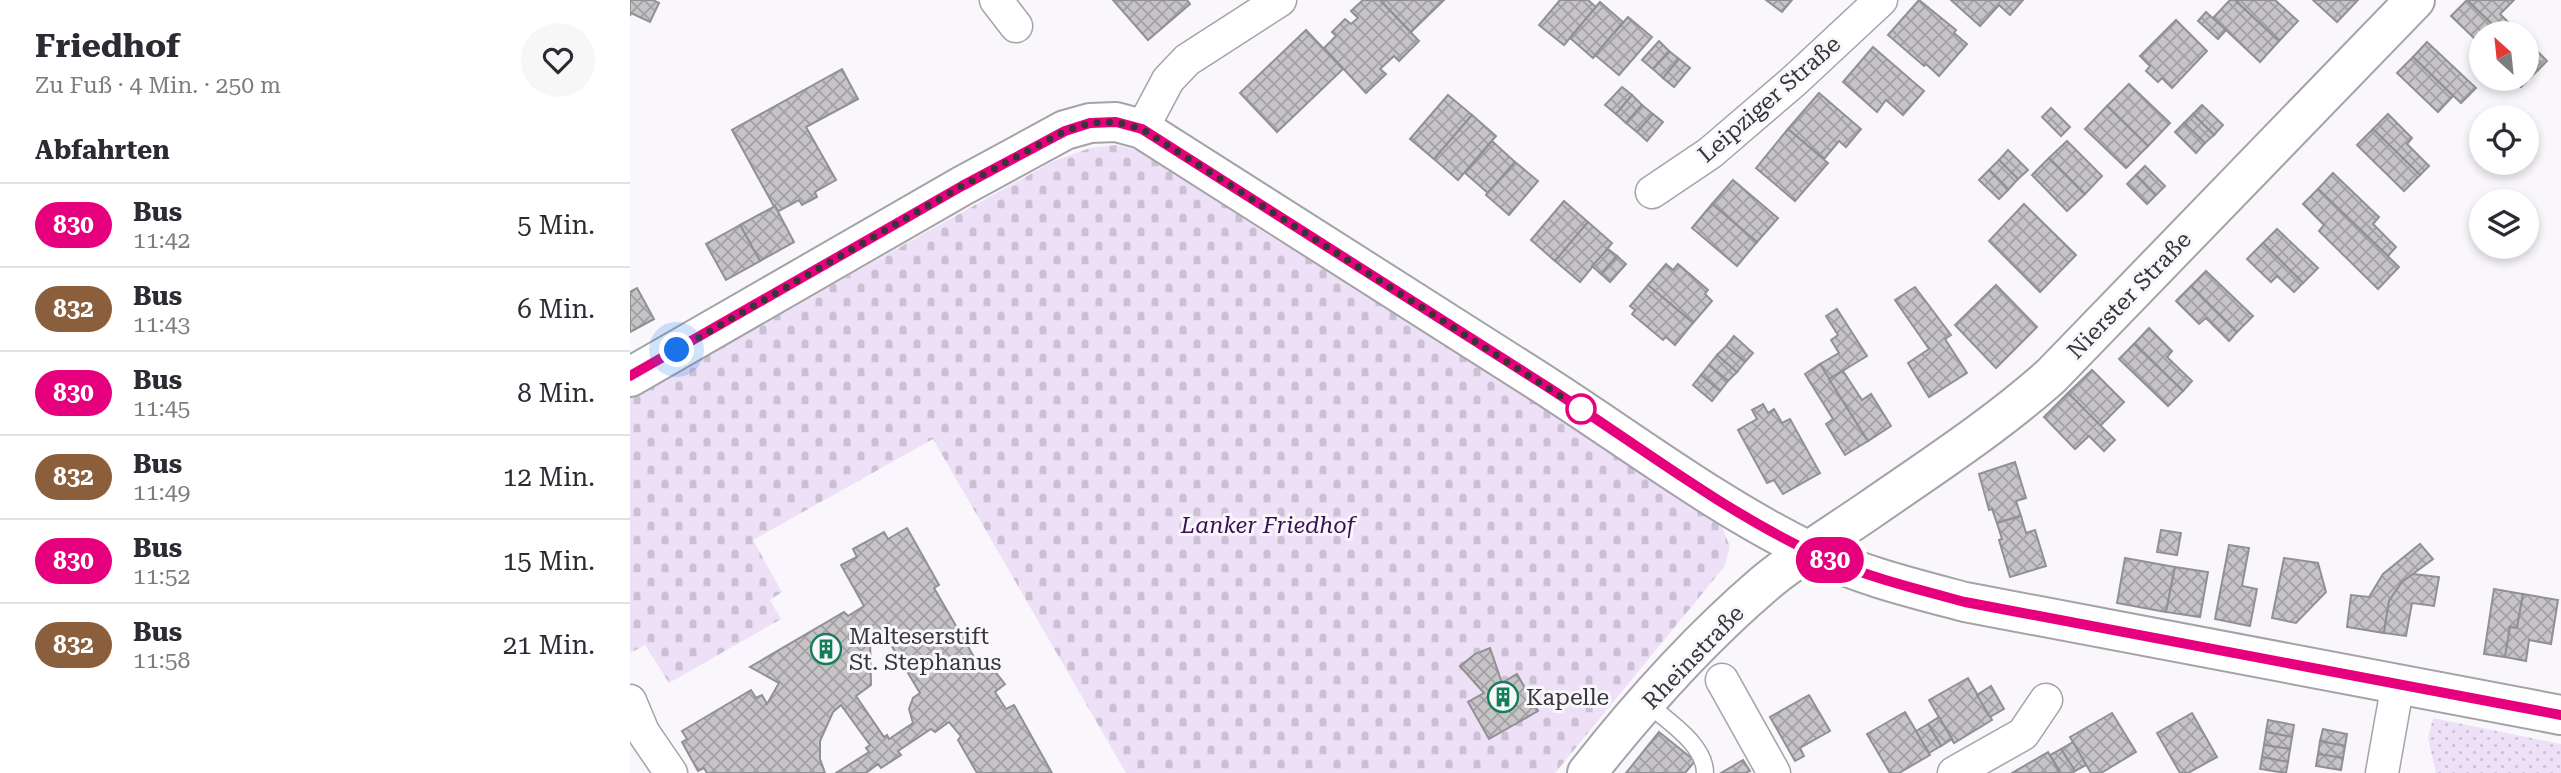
<!DOCTYPE html>
<html lang="de">
<head>
<meta charset="utf-8">
<style>
	:root { --surface:#fff; --page:#f7f7f7; --text:#2b2b33; --muted:#7c7c81; --line:#e1e1e2 }
	body { margin:0; font-family:"Roboto Serif",serif; background:var(--page); color:var(--text); height:100vh; display:flex; flex-direction:column; font-size:26px; white-space:nowrap }
	* { box-sizing:border-box; margin:0 }
	p { font-size:23px; color:var(--muted) }
	.icon { flex:none; width:38px; height:38px; fill:none; stroke:currentColor; stroke-width:2; stroke-linecap:round; stroke-linejoin:round }
	.map { position:relative; flex:1; overflow:hidden }
	.drawer { display:flex; flex-direction:column; background:var(--surface); width:630px }
	.drawer>* { flex:none }
	.badge { padding:0 14px; border-radius:23px; font-size:24px; line-height:46px }
	.needle { width:46px; rotate:333deg }
	.buttons { position:absolute; left:1839px; top:21px; display:grid; gap:14px }
	.buttons a { display:grid; place-items:center; width:70px; height:70px; border-radius:50%; background:var(--surface); box-shadow:0 4px 10px #0003; font-size:35px }
	.you { position:absolute; width:35px; height:35px; margin:-18px; border:5px solid #fff; border-radius:50%; background:#1a73e8; box-shadow:0 0 0 10px #1a73e833 }
	.map>.badge { position:absolute; translate:-50% -50%; box-shadow:0 0 0 4px #fff }
	h2 { padding:0 35px; font-size:26px; line-height:63px }
	.round { display:grid; place-items:center; flex:none; width:74px; height:74px; border-radius:37px; background:var(--page) }
	.headline { display:flex; align-items:center; justify-content:space-between; height:119px; padding:0 35px }
	h1 { font-size:33px; font-weight:700; line-height:52px }
	ul { padding:0; list-style:none }
	li { display:flex; align-items:center; gap:21px; height:84px; padding:0 35px; border-top:2px solid var(--line) }
	li div { flex:1 }
	li b { display:block; font-size:26px }
	li em { font-style:normal }
	li .badge { min-width:77px; font-weight:700; text-align:center }
	main { display:flex; flex:1; min-height:0 }
	.map>svg:first-child { display:block }
	.green { fill:url(#green-dots) }
	.cemetery { fill:url(#cemetery-stones) }
	.building { fill:url(#building-cross-hatch); stroke:#919093; stroke-width:2; fill-rule:evenodd }
	.lines { fill:none; stroke-linecap:round; stroke-linejoin:round }
	.lane-casing { stroke:#a5a3a6; stroke-width:19 }
	.street-casing { stroke:#a5a3a6; stroke-width:35 }
	.secondary-casing { stroke:#a5a3a6; stroke-width:42 }
	.lane { stroke:#fff; stroke-width:16 }
	.street { stroke:#fff; stroke-width:32 }
	.secondary { stroke:#fff; stroke-width:38 }
	.line-casing { stroke:#fff; stroke-width:16 }
	.line { stroke:#e6007e; stroke-width:10 }
	.walk { stroke:#373637; stroke-width:7; stroke-dasharray:0 12.6 }
	.stop-dot { fill:#fff; stroke:#e6007e; stroke-width:3.5 }
	.labels { text-anchor:middle; stroke-width:6; stroke-linejoin:round; paint-order:stroke }
	.street-label { font-size:23px; fill:#373637; stroke:#f9f7fb }
	.park-label { font-size:23px; font-style:italic; fill:#3b0f53; stroke:#f9f7fb }
	.poi-label { font-size:23px; fill:#373637; stroke:#f9f7fb; text-anchor:start }
</style>
</head>
<body>
<main>
<section class="drawer">
<div class="headline"><div><h1>Friedhof</h1><p>Zu Fuß · 4 Min. · 250 m</p></div><a class="round"><svg class="icon" aria-label="heart" viewBox="0 0 24 24"><path d="M12 20l-8-8c-3-5 5-10 8-4 3-6 11-1 8 4z"/></svg></a></div>
<h2>Abfahrten</h2>
<ul>
<li><span class="badge" style="background:#e6007e;color:#fff">830</span><div><b>Bus</b><p>11:42</p></div><em>5 Min.</em></li>
<li><span class="badge" style="background:#8b5e3c;color:#fff">832</span><div><b>Bus</b><p>11:43</p></div><em>6 Min.</em></li>
<li><span class="badge" style="background:#e6007e;color:#fff">830</span><div><b>Bus</b><p>11:45</p></div><em>8 Min.</em></li>
<li><span class="badge" style="background:#8b5e3c;color:#fff">832</span><div><b>Bus</b><p>11:49</p></div><em>12 Min.</em></li>
<li><span class="badge" style="background:#e6007e;color:#fff">830</span><div><b>Bus</b><p>11:52</p></div><em>15 Min.</em></li>
<li><span class="badge" style="background:#8b5e3c;color:#fff">832</span><div><b>Bus</b><p>11:58</p></div><em>21 Min.</em></li>
</ul>
</section>
<div class="map">
<svg width="1931" height="773" viewBox="0 0 1931 773">
	<defs>
		<pattern id="green-dots" width="8" height="8" patternUnits="userSpaceOnUse" patternTransform="scale(1.75)"><rect width="8" height="8" fill="#ede0f7"/><path d="M2 2h.1M6 6h.1" fill="none" stroke="#ccc1d4" stroke-width="1.8" stroke-linecap="round"/></pattern>
		<pattern id="cemetery-stones" width="16" height="16" patternUnits="userSpaceOnUse" patternTransform="scale(1.75)"><rect width="16" height="16" fill="#ede0f7"/><path d="M2 7V4a2 2 0 0 1 4 0v3zM10 15v-3a2 2 0 0 1 4 0v3z" fill="#ccc1d4"/></pattern>
		<pattern id="building-cross-hatch" width="8" height="8" patternUnits="userSpaceOnUse" patternTransform="scale(1.75)"><rect width="8" height="8" fill="#c6c4c7"/><path d="M0 0l8 8M0 8l8-8" fill="none" stroke="#a2a0a2"/></pattern>
	</defs>
	<rect width="100%" height="100%" fill="#f9f7fb"/>
	<!-- green -->
	<path class="green" d="M 1803,718 L 1931,744 L 1931,773 L 1806,773 L 1798,738 Z"/>
	<!-- cemetery -->
	<path class="cemetery" d="M 486,145 L 510,151 L 553,172 L 1092,527 L 1100,547 L 1094,567 L 925,773 L 496,773 L 303,439 L 123,540 L 152,592 L 140,600 L 151,619 L 39,683 L 15,645 L 0,653 L 0,398 L 424,161 L 460,148 Z"/>
	<!-- building -->
	<g class="building">
		<path d="M 0,0 L 23,0 L 29,3 L 20,22 L 1,13 L 0,16 Z"/>
		<path d="M 483,0 L 557,0 L 560,4 L 518,40 Z"/>
		<path d="M 733,0 L 750,0 L 789,41 L 769,61 L 764,56 L 750,69 L 756,74 L 736,93 L 694,48 L 706,36 L 702,32 L 715,19 L 721,24 L 728,18 L 721,11 Z"/>
		<path d="M 750,0 L 814,0 L 781,32 Z"/>
		<path d="M 930,0 L 958,0 L 966,7 L 934,45 L 909,25 Z"/>
		<path d="M 1136,0 L 1162,0 L 1152,12 Z"/>
		<path d="M 1289,0 L 1326,30 L 1324,33 L 1337,44 L 1309,76 L 1296,64 L 1294,66 L 1258,35 Z"/>
		<path d="M 1321,0 L 1393,0 L 1380,15 L 1369,5 L 1350,26 Z"/>
		<path d="M 1600,0 L 1605,0 L 1649,41 L 1630,62 L 1583,18 Z"/>
		<path d="M 1605,0 L 1645,0 L 1668,21 L 1649,41 Z"/>
		<path d="M 1683,0 L 1728,0 L 1707,22 Z"/>
		<path d="M 1837,0 L 1884,0 L 1870,14 L 1889,33 L 1871,33 Z"/>
		<path d="M 1837,0 L 1871,33 L 1852,33 L 1847,41 L 1821,16 Z"/>
		<path d="M 970,2 L 993,22 L 963,58 L 940,38 Z"/>
		<path d="M 1576,12 L 1596,30 L 1588,39 L 1568,21 Z"/>
		<path d="M 998,17 L 1022,37 L 989,75 L 965,55 Z"/>
		<path d="M 1546,20 L 1577,51 L 1542,88 L 1532,78 L 1528,82 L 1516,71 L 1520,66 L 1510,56 Z"/>
		<path d="M 676,30 L 713,69 L 647,132 L 610,93 Z"/>
		<path d="M 1029,41 L 1039,51 L 1023,69 L 1012,60 Z"/>
		<path d="M 1897,41 L 1917,61 L 1908,70 L 1897,59 Z"/>
		<path d="M 1797,42 L 1846,88 L 1831,103 L 1783,57 Z"/>
		<path d="M 1243,47 L 1294,91 L 1273,115 L 1256,100 L 1247,112 L 1213,82 Z"/>
		<path d="M 1039,51 L 1049,59 L 1033,78 L 1023,69 Z"/>
		<path d="M 1783,57 L 1823,96 L 1808,112 L 1767,73 Z"/>
		<path d="M 1049,59 L 1060,68 L 1044,87 L 1033,78 Z"/>
		<path d="M 1897,59 L 1908,70 L 1891,87 L 1883,79 L 1897,79 Z"/>
		<path d="M 212,69 L 228,99 L 176,127 L 206,180 L 185,192 L 187,197 L 172,205 L 169,200 L 147,212 L 102,130 Z"/>
		<path d="M 1499,84 L 1540,123 L 1518,146 L 1477,106 Z"/>
		<path d="M 992,87 L 1002,95 L 986,114 L 975,105 Z"/>
		<path d="M 1189,93 L 1231,129 L 1216,147 L 1209,141 L 1194,159 L 1158,129 Z"/>
		<path d="M 818,95 L 842,115 L 804,159 L 780,139 Z"/>
		<path d="M 1002,95 L 1012,105 L 996,123 L 986,114 Z"/>
		<path d="M 1012,105 L 1023,114 L 1007,132 L 996,123 Z"/>
		<path d="M 1572,105 L 1593,125 L 1584,135 L 1563,114 Z"/>
		<path d="M 1477,106 L 1518,146 L 1496,168 L 1455,129 Z"/>
		<path d="M 1421,108 L 1440,127 L 1431,136 L 1412,117 Z"/>
		<path d="M 1023,114 L 1033,122 L 1017,141 L 1007,132 Z"/>
		<path d="M 1563,114 L 1584,135 L 1575,143 L 1554,123 Z"/>
		<path d="M 1758,114 L 1782,138 L 1777,144 L 1799,166 L 1790,175 L 1743,129 Z"/>
		<path d="M 842,115 L 866,136 L 828,180 L 804,159 Z"/>
		<path d="M 1554,123 L 1575,143 L 1566,153 L 1545,132 Z"/>
		<path d="M 1158,129 L 1198,163 L 1165,201 L 1126,168 Z"/>
		<path d="M 1743,129 L 1790,175 L 1774,191 L 1727,145 Z"/>
		<path d="M 862,141 L 885,162 L 858,193 L 835,173 Z"/>
		<path d="M 1437,141 L 1472,176 L 1455,194 L 1419,158 Z"/>
		<path d="M 1378,150 L 1398,170 L 1388,179 L 1369,160 Z"/>
		<path d="M 1419,158 L 1455,194 L 1437,211 L 1402,175 Z"/>
		<path d="M 1369,160 L 1388,179 L 1378,190 L 1359,170 Z"/>
		<path d="M 885,162 L 908,181 L 879,215 L 856,195 Z"/>
		<path d="M 1515,166 L 1535,186 L 1526,195 L 1506,175 Z"/>
		<path d="M 1359,170 L 1378,190 L 1369,199 L 1349,180 Z"/>
		<path d="M 1703,173 L 1749,217 L 1743,224 L 1766,247 L 1758,256 L 1688,189 Z"/>
		<path d="M 1506,175 L 1526,195 L 1517,204 L 1497,184 Z"/>
		<path d="M 1103,180 L 1148,218 L 1127,242 L 1082,204 Z"/>
		<path d="M 1688,189 L 1769,267 L 1748,289 L 1689,231 L 1694,225 L 1673,204 Z"/>
		<path d="M 934,201 L 958,222 L 925,261 L 901,240 Z"/>
		<path d="M 1082,204 L 1127,242 L 1107,266 L 1062,228 Z"/>
		<path d="M 1394,204 L 1446,255 L 1410,292 L 1359,241 Z"/>
		<path d="M 145,206 L 164,242 L 130,261 L 110,225 Z"/>
		<path d="M 958,222 L 982,243 L 950,282 L 925,261 Z"/>
		<path d="M 110,225 L 130,261 L 96,280 L 76,244 Z"/>
		<path d="M 1647,229 L 1688,268 L 1673,283 L 1633,243 Z"/>
		<path d="M 1633,243 L 1673,283 L 1664,292 L 1647,276 L 1641,282 L 1617,259 Z"/>
		<path d="M 978,249 L 987,256 L 971,274 L 962,266 Z"/>
		<path d="M 987,256 L 996,264 L 980,282 L 971,274 Z"/>
		<path d="M 1036,264 L 1043,270 L 1048,264 L 1078,290 L 1075,294 L 1082,301 L 1063,323 L 1018,285 Z"/>
		<path d="M 1576,271 L 1623,316 L 1607,332 L 1561,286 Z"/>
		<path d="M 1018,285 L 1063,323 L 1045,345 L 1036,337 L 1033,340 L 1002,314 L 1005,310 L 1000,306 Z"/>
		<path d="M 1366,285 L 1407,327 L 1366,368 L 1325,325 Z"/>
		<path d="M 1561,286 L 1607,332 L 1599,341 L 1576,318 L 1569,324 L 1546,301 Z"/>
		<path d="M 1285,287 L 1321,335 L 1315,339 L 1337,373 L 1299,397 L 1278,363 L 1299,349 L 1265,300 Z"/>
		<path d="M 7,288 L 24,319 L 0,332 L 0,292 Z"/>
		<path d="M 1207,309 L 1237,356 L 1199,379 L 1190,364 L 1209,353 L 1201,340 L 1208,335 L 1196,316 Z"/>
		<path d="M 1519,328 L 1542,351 L 1537,357 L 1562,381 L 1553,391 L 1504,344 Z"/>
		<path d="M 1104,336 L 1123,353 L 1115,362 L 1096,346 Z"/>
		<path d="M 1504,344 L 1553,391 L 1538,406 L 1489,359 Z"/>
		<path d="M 1096,346 L 1115,362 L 1107,372 L 1087,355 Z"/>
		<path d="M 1087,355 L 1107,372 L 1098,381 L 1079,365 Z"/>
		<path d="M 1190,364 L 1238,441 L 1215,455 L 1196,424 L 1203,419 L 1175,374 Z"/>
		<path d="M 1079,365 L 1098,381 L 1090,391 L 1071,375 Z"/>
		<path d="M 1462,370 L 1494,402 L 1470,426 L 1438,393 Z"/>
		<path d="M 1213,371 L 1232,400 L 1241,394 L 1261,426 L 1238,441 L 1199,379 Z"/>
		<path d="M 1071,375 L 1090,391 L 1082,401 L 1063,385 Z"/>
		<path d="M 1438,393 L 1485,440 L 1474,451 L 1459,436 L 1445,449 L 1414,417 Z"/>
		<path d="M 1133,404 L 1138,413 L 1144,409 L 1152,423 L 1160,419 L 1190,473 L 1153,494 L 1144,480 L 1137,483 L 1108,430 L 1127,419 L 1122,410 Z"/>
		<path d="M 1385,462 L 1396,498 L 1386,501 L 1391,516 L 1367,523 L 1362,509 L 1359,510 L 1349,474 Z"/>
		<path d="M 1391,516 L 1396,533 L 1405,530 L 1416,566 L 1380,577 L 1369,540 L 1372,539 L 1367,523 Z"/>
		<path d="M 277,528 L 309,585 L 304,588 L 347,662 L 344,665 L 348,670 L 359,664 L 375,684 L 365,692 L 376,709 L 384,705 L 422,773 L 347,773 L 328,740 L 331,736 L 319,722 L 305,732 L 301,729 L 268,751 L 271,755 L 251,768 L 248,764 L 236,773 L 206,773 L 239,752 L 236,748 L 240,745 L 211,705 L 203,712 L 190,741 L 190,759 L 195,773 L 77,773 L 74,768 L 68,771 L 52,742 L 57,739 L 52,731 L 121,690 L 126,698 L 132,695 L 137,704 L 149,683 L 120,667 L 214,612 L 218,616 L 234,606 L 211,565 L 227,557 L 223,549 L 254,532 L 258,539 ZM 255,635 L 290,693 L 283,698 L 279,709 L 283,723 L 259,739 L 257,735 L 254,737 L 226,696 L 241,685 L 240,636 Z"/>
		<path d="M 1531,530 L 1551,533 L 1547,555 L 1527,552 Z"/>
		<path d="M 1790,544 L 1803,559 L 1772,582 L 1759,601 L 1754,633 L 1717,627 L 1721,595 L 1739,597 L 1753,574 Z"/>
		<path d="M 1599,545 L 1619,548 L 1612,586 L 1627,589 L 1620,626 L 1585,619 Z"/>
		<path d="M 1495,558 L 1545,567 L 1536,612 L 1487,603 Z"/>
		<path d="M 1654,558 L 1688,563 L 1696,592 L 1666,623 L 1642,618 Z"/>
		<path d="M 1545,567 L 1578,572 L 1570,617 L 1536,612 Z"/>
		<path d="M 1783,574 L 1809,577 L 1804,606 L 1782,603 L 1776,636 L 1754,633 L 1759,601 L 1772,582 Z"/>
		<path d="M 1864,589 L 1893,594 L 1887,628 L 1880,627 L 1875,657 L 1854,654 Z"/>
		<path d="M 1893,594 L 1928,600 L 1921,644 L 1899,640 L 1896,661 L 1875,657 L 1880,627 L 1887,628 Z"/>
		<path d="M 860,648 L 872,683 L 887,674 L 908,711 L 859,739 L 838,702 L 854,693 L 830,666 L 845,654 Z"/>
		<path d="M 1338,678 L 1362,720 L 1324,743 L 1299,700 Z"/>
		<path d="M 1361,686 L 1374,709 L 1360,717 L 1347,695 Z"/>
		<path d="M 1179,695 L 1200,731 L 1170,748 L 1174,756 L 1165,761 L 1140,717 Z"/>
		<path d="M 1275,712 L 1300,755 L 1269,773 L 1260,773 L 1237,734 Z"/>
		<path d="M 1482,713 L 1506,752 L 1471,773 L 1461,773 L 1440,737 Z"/>
		<path d="M 1562,713 L 1587,757 L 1558,773 L 1550,773 L 1527,733 Z"/>
		<path d="M 1309,717 L 1322,739 L 1311,746 L 1298,724 Z"/>
		<path d="M 1638,720 L 1664,725 L 1662,737 L 1636,732 Z"/>
		<path d="M 1298,724 L 1311,746 L 1299,753 L 1286,731 Z"/>
		<path d="M 1693,729 L 1717,734 L 1715,746 L 1690,741 Z"/>
		<path d="M 1029,732 L 1065,761 L 1055,773 L 996,773 Z"/>
		<path d="M 1636,732 L 1662,737 L 1660,749 L 1634,745 Z"/>
		<path d="M 1690,741 L 1715,746 L 1713,758 L 1688,754 Z"/>
		<path d="M 1443,742 L 1456,765 L 1445,771 L 1431,749 Z"/>
		<path d="M 1634,745 L 1660,749 L 1658,762 L 1632,757 Z"/>
		<path d="M 1431,749 L 1445,771 L 1442,773 L 1431,773 L 1420,755 Z"/>
		<path d="M 1418,752 L 1430,773 L 1382,773 Z"/>
		<path d="M 1688,754 L 1713,758 L 1711,770 L 1686,766 Z"/>
		<path d="M 1632,757 L 1658,762 L 1656,773 L 1630,769 Z"/>
		<path d="M 1113,760 L 1120,771 L 1115,773 L 1091,773 Z"/>
	</g>
	<g class="lines">
		<!-- lane casing -->
		<g class="lane-casing">
			<path id="lane" d="M 1017,703 C 1037,721 1075,744 1075,773"/>
		</g>
		<!-- street casing -->
		<g class="street-casing">
			<g id="street">
				<path d="M 366,0 L 386,26"/>
				<path d="M 512,129 L 538,80 L 557,60 L 650,0"/>
				<path d="M 1022,192 L 1080,153 L 1164,81 L 1251,0"/>
				<path d="M 1092,680 L 1144,773"/>
				<path d="M 0,701 L 13,732 L 41,773"/>
				<path d="M 1324,773 L 1393,734 L 1416,700"/>
				<path d="M 1752,773 L 1768,683"/>
			</g>
		</g>
		<!-- secondary casing -->
		<g class="secondary-casing">
			<g id="secondary">
				<path d="M 0,377 L 332,186 L 435,130 L 460,123 L 486,122 L 512,129 C 643,212 774,295 905,379 C 996,437 1083,504 1179,551 C 1229,575 1282,588 1335,602 L 1931,715"/>
				<path d="M 957,773 C 1008,708 1071,638 1134,584 C 1166,557 1203,535 1238,511 C 1300,468 1365,426 1421,376 L 1785,0"/>
			</g>
		</g>
		<!-- lane -->
		<use href="#lane" class="lane"/>
		<!-- street -->
		<use href="#street" class="street"/>
		<!-- secondary -->
		<use href="#secondary" class="secondary"/>
	</g>
	<g class="lines">
		<!-- line casing -->
		<g class="line-casing">
			<path id="line" d="M 0,376 L 332,186 L 435,131 L 460,123 L 486,122 L 512,129 C 643,212 774,296 905,379 C 996,436 1082,504 1179,551 C 1229,575 1282,588 1335,602 L 1931,715"/>
		</g>
		<!-- line -->
		<use href="#line" class="line"/>
		<!-- walk -->
		<path class="walk" d="M 47,350 L 332,186 L 435,131 L 460,123 L 486,122 L 512,129 L 951,409"/>
	</g>
	<!-- icons -->
	<defs>
		<g id="building-ring" transform="scale(1.575)"><circle r="9.5" fill="#f9f7fb" stroke="#157e58" stroke-width="1.5"/><path d="M-4-6H4V6H1V3H-1V6H-4ZM-2.5-4.3h1.7v1.8h-1.7ZM.8-4.3h1.7v1.8H.8ZM-2.5-1h1.7V.8h-1.7ZM.8-1h1.7V.8H.8Z" fill="#157e58"/></g>
	</defs>
	<g fill-rule="evenodd">
		<use href="#building-ring" x="196" y="649"/>
		<use href="#building-ring" x="873" y="697"/>
	</g>
	<!-- markers -->
	<circle class="stop-dot" cx="951" cy="409" r="14"/>
	<g class="labels">
		<!-- street labels -->
		<g class="street-label">
			<text transform="translate(1139 99) rotate(-41)" y="8">Leipziger Straße</text>
			<text transform="translate(1499 295) rotate(-46)" y="8">Nierster Straße</text>
			<text transform="translate(1063 657) rotate(-46)" y="8">Rheinstraße</text>
		</g>
		<!-- park labels -->
		<g class="park-label">
			<text x="638" y="533">Lanker Friedhof</text>
		</g>
		<!-- poi labels -->
		<g class="poi-label">
			<text x="219" y="644">Malteserstift<tspan x="219" dy="26">St. Stephanus</tspan></text>
			<text x="896" y="705">Kapelle</text>
		</g>
	</g>
</svg>
<div class="buttons">
<a><svg class="needle" viewBox="-14 -14 28 28"><path d="M0-13l5 13h-10z" fill="#e53935"/><path d="M0 13l5-13h-10z" fill="#7c7c81"/></svg></a>
<a><svg class="icon" aria-label="locate" viewBox="0 0 24 24"><circle cx="12" cy="12" r="6"/><path d="M12 2v4M12 18v4M2 12h4M18 12h4"/></svg></a>
<a><svg class="icon" aria-label="layers" viewBox="0 0 24 24"><path d="M12 4l9 5-9 5-9-5zM3 14l9 5 9-5"/></svg></a>
</div>
<div class="you" style="left:47px;top:350px"></div>
<b class="badge" style="left:1200px;top:560px;background:#e6007e;color:#fff">830</b>
</div>
</main>
</body>
</html>
